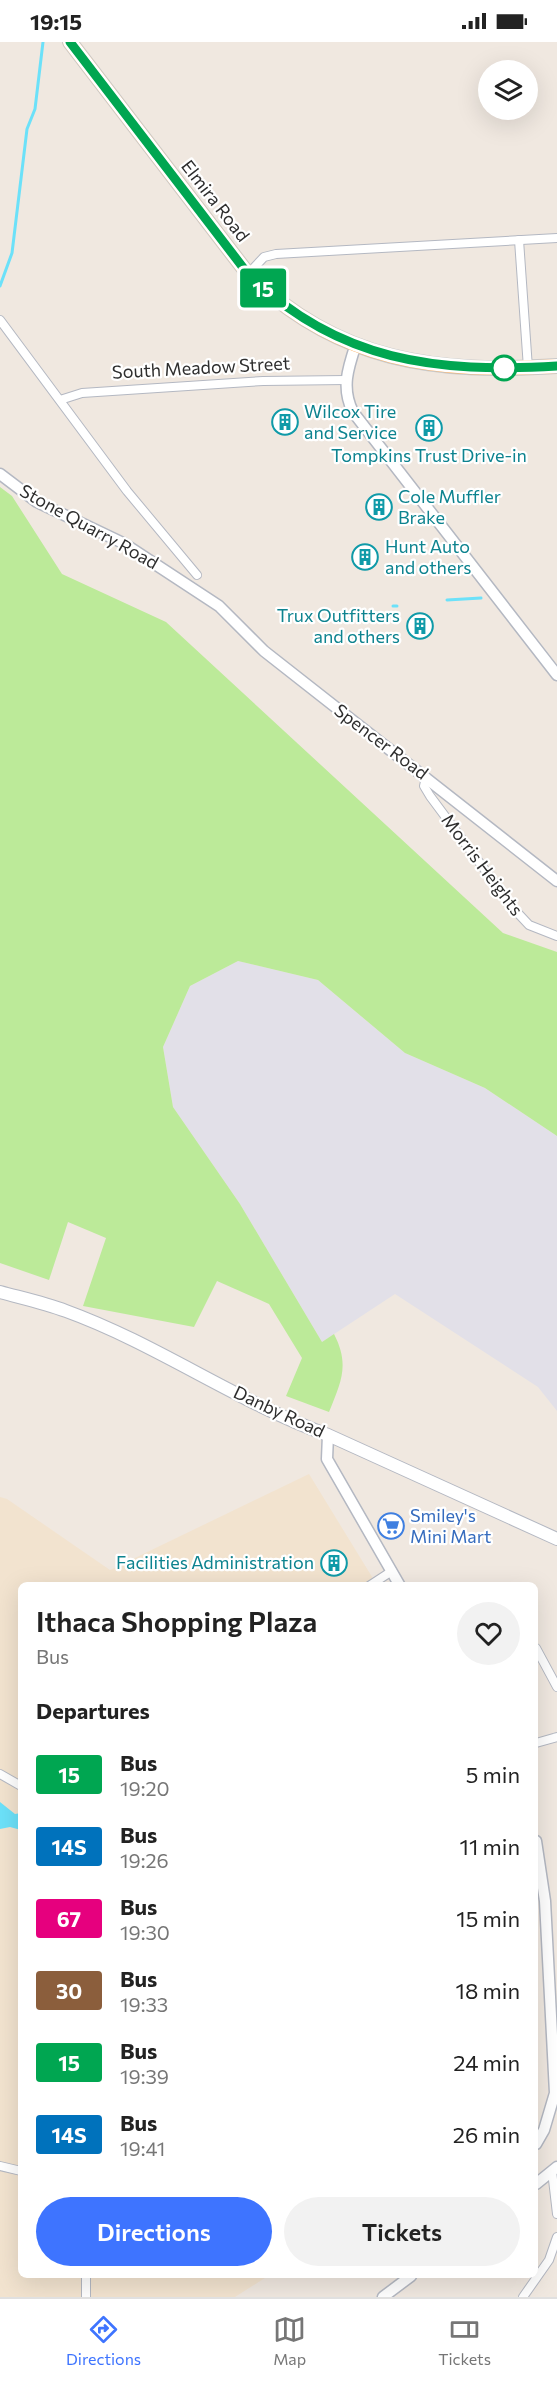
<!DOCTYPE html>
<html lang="en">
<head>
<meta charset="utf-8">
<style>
	:root { --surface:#fff; --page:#f2f2f2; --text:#222; --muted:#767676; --line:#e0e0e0; --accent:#3e74ff }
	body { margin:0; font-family:Commissioner,sans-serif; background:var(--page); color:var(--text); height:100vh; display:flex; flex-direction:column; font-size:22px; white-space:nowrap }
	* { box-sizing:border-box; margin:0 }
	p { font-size:20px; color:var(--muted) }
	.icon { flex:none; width:33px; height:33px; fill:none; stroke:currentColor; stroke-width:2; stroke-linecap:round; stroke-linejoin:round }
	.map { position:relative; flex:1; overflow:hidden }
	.sheet { position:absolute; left:18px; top:1540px; width:520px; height:696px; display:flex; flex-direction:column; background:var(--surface); border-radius:9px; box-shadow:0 6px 24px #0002 }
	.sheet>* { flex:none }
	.badge { padding:0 12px; border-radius:4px; font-size:21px; line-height:39px }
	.buttons { position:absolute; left:478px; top:18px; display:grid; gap:12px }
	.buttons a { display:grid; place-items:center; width:60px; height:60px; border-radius:50%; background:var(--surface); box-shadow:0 6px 24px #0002; font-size:30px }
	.map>.badge { position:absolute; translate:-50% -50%; box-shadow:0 0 0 3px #fff }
	h2 { padding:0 18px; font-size:22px; line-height:54px }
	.round { display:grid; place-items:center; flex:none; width:63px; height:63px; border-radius:32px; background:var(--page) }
	.head { display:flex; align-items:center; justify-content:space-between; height:102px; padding:0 18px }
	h1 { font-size:28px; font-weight:600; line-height:45px }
	.cta { display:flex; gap:12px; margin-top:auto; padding:12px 18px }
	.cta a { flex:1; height:69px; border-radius:36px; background:var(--accent); color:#fff; font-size:24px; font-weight:600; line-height:69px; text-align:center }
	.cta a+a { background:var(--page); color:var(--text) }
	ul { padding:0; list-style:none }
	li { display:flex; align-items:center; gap:18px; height:72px; padding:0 18px }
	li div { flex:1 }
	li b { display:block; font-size:22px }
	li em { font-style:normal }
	li .badge { min-width:66px; font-weight:700; text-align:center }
	.status { display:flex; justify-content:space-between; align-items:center; height:42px; padding:0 30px; background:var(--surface); direction:ltr }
	.status svg { height:16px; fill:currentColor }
	.dock { display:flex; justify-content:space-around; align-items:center; height:84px; border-top:2px solid var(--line); background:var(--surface); font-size:16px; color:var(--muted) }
	.dock a { display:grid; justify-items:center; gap:3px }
	.dock .selected { color:var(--accent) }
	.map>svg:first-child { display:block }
	.industrial { fill:#e2e0e8 }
	.education { fill:#f2e3cf }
	.green { fill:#bcea99 }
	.water { fill:#6ce1f9 }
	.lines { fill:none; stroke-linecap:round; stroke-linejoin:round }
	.stream { stroke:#6ce1f9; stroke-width:3 }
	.minor-casing { stroke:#b4b8c2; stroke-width:10 }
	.tertiary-casing { stroke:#b4b8c2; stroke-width:13 }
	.secondary-casing { stroke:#b4b8c2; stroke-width:14 }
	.trunk-casing { stroke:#c9c9c9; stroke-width:16 }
	.minor { stroke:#fff; stroke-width:8 }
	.tertiary { stroke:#fff; stroke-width:10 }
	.secondary { stroke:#fff; stroke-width:12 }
	.trunk { stroke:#fead5a; stroke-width:14 }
	.line-casing { stroke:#fff; stroke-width:14 }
	.line { stroke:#00a651; stroke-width:9 }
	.stop-dot { fill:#fff; stroke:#00a651; stroke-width:3 }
	.labels { text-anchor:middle; stroke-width:4.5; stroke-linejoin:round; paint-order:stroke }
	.street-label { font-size:18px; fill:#2e2e2e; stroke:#fff }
	.culture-label { font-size:18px; fill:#0d838f; stroke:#fff; text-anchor:start }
	.shop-label { font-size:18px; fill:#366cbe; stroke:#fff; text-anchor:start }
</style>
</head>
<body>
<div class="status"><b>19:15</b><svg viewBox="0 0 49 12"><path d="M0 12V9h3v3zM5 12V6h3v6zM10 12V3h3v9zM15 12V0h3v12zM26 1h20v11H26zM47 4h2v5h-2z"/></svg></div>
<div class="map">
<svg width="557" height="2255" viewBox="0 0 557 2255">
	<rect width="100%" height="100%" fill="#f0e8e0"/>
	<!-- industrial -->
	<path class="industrial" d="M 238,919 L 318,938 L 405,1011 L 485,1046 L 557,1094 L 557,1369 L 538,1345 L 395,1252 L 322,1300 L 240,1162 L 173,1065 L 163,1005 L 190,944 Z"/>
	<!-- education -->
	<path class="education" d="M 309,1432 L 377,1543 L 21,1544 L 21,2234 L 268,2234 L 235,2255 L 0,2255 L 0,1455 L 7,1457 L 110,1528 Z"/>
	<!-- green -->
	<path class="green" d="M 0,445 L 12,454 L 62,532 L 166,580 L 503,891 L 557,910 L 557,1094 L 485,1046 L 405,1011 L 318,938 L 238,919 L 190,944 L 163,1005 L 173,1065 L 240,1162 L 322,1300 L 334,1292 C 350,1323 341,1340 329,1370 L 286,1354 L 302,1316 L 269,1262 L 217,1239 L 194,1285 L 83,1264 L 106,1196 L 68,1180 L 49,1238 L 0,1221 Z"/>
	<!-- water -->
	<path class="water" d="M 0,1760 L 15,1772 L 21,1771 L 21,1788 L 10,1785 L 0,1787 Z"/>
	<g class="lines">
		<!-- stream -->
		<g class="stream">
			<path d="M 0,244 L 12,211 L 27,87 L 35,67 L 43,0"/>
			<path d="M 447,558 L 481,556"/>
			<path d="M 393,564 L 397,564"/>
		</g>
		<!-- minor casing -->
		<g class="minor-casing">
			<g id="minor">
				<path d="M 519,198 L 528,326"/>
				<path d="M 248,232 L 264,215 L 276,212 L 557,196"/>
				<path d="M 0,278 L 127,449 L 197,533"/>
				<path d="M 60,358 L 82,351 L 263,339 L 346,338"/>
				<path d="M 426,735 L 424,744 L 430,754 L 514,867 L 529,883 L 557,894"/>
				<path d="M 369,1544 L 392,1529"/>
				<path d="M 536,1606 L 557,1645"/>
				<path d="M 536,1701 L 557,1695"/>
				<path d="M 0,1732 L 21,1744"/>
				<path d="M 0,2124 L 21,2129"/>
				<path d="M 552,2129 L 557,2172"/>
				<path d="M 86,2255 L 86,2234"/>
				<path d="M 523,2255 L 549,2218 L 557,2195"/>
			</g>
		</g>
		<!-- tertiary casing -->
		<g class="tertiary-casing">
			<g id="tertiary">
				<path d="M 356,302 C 348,326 341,346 353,370 L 557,633"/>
				<path d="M 0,432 L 37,460 L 123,501 L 219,564 L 264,609 L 557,839"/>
				<path d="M 328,1393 L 327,1417 L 400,1544"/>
				<path d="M 536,1799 L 545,1859 L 555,2051 L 544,2088 L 536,2102"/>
				<path d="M 536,2142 L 557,2125"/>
				<path d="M 383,2255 L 411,2234"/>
			</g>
		</g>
		<!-- secondary casing -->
		<g class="secondary-casing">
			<path id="secondary" d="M 0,1250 C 22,1256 45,1261 66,1269 C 157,1302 237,1360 328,1393 L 557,1497"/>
		</g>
		<!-- trunk casing -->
		<g class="trunk-casing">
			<path id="trunk" d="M 70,0 L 248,232 C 338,320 436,332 557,324"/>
		</g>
		<!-- minor -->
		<use href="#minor" class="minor"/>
		<!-- tertiary -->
		<use href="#tertiary" class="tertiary"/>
		<!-- secondary -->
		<use href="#secondary" class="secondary"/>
		<!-- trunk -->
		<use href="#trunk" class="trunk"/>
	</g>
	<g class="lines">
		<!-- line casing -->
		<g class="line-casing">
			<path id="line" d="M 70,0 L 248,232 C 338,320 437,331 557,324"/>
		</g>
		<!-- line -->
		<use href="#line" class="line"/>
	</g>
	<!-- icons -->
	<defs>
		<g id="building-ring" transform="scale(1.35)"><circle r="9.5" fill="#fff" stroke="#0f9aa8" stroke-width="1.5"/><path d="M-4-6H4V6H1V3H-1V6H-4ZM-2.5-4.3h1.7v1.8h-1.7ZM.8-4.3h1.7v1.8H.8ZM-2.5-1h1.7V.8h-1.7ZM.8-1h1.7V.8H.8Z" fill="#0f9aa8"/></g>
		<g id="supermarket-ring" transform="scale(1.35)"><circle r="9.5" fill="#fff" stroke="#3f7fe0" stroke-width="1.5"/><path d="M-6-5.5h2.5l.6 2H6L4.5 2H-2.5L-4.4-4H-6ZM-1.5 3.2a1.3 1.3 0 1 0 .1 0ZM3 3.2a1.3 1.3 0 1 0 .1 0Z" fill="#3f7fe0"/></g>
	</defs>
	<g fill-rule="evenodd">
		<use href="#building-ring" x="285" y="380"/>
		<use href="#building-ring" x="429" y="386"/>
		<use href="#building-ring" x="379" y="465"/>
		<use href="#building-ring" x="365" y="515"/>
		<use href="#building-ring" x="420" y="584"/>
		<use href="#supermarket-ring" x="391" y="1484"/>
		<use href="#building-ring" x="334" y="1521"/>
	</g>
	<!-- markers -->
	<circle class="stop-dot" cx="504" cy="326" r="12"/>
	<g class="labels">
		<!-- street labels -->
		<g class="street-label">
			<text transform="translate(215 159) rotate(52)" y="6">Elmira Road</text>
			<text transform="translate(201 326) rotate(-3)" y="6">South Meadow Street</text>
			<text transform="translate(89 485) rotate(29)" y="6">Stone Quarry Road</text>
			<text transform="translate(381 700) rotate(37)" y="6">Spencer Road</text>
			<text transform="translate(482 823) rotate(53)" y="6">Morris Heights</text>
			<text transform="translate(279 1370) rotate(25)" y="6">Danby Road</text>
		</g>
		<!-- culture labels -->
		<g class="culture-label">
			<text x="304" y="376">Wilcox Tire<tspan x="304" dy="21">and Service</tspan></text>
			<text x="429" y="420" text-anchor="middle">Tompkins Trust Drive-in</text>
			<text x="398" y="461">Cole Muffler<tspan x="398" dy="21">Brake</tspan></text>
			<text x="385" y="511">Hunt Auto<tspan x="385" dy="21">and others</tspan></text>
			<text x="400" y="580" text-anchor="end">Trux Outfitters<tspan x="400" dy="21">and others</tspan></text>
			<text x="314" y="1527" text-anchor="end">Facilities Administration</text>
		</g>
		<!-- shop labels -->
		<g class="shop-label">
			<text x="410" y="1480">Smiley's<tspan x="410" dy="21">Mini Mart</tspan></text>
		</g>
	</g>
</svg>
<div class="buttons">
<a><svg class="icon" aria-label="layers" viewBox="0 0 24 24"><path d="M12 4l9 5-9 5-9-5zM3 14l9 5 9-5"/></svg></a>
</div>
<b class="badge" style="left:263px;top:246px;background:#00a651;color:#fff">15</b>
<section class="sheet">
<div class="head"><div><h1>Ithaca Shopping Plaza</h1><p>Bus</p></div><a class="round"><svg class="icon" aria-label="heart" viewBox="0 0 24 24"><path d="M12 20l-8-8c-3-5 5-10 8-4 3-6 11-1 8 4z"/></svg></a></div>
<h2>Departures</h2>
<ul>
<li><span class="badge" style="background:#00a651;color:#fff">15</span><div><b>Bus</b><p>19:20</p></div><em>5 min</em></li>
<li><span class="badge" style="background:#0072bc;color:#fff">14S</span><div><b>Bus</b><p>19:26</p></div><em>11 min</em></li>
<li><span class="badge" style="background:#e6007e;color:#fff">67</span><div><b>Bus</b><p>19:30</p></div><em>15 min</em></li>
<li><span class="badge" style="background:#8b5e3c;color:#fff">30</span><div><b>Bus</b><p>19:33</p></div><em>18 min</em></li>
<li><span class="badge" style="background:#00a651;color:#fff">15</span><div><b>Bus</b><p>19:39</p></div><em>24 min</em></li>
<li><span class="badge" style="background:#0072bc;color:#fff">14S</span><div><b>Bus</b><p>19:41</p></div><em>26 min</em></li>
</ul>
<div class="cta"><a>Directions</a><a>Tickets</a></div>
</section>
</div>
<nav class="dock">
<a class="selected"><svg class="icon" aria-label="directions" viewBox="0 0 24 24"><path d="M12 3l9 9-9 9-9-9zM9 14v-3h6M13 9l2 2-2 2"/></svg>Directions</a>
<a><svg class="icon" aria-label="map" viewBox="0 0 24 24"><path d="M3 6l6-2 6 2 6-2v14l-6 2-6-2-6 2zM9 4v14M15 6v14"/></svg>Map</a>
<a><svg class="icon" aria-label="tickets" viewBox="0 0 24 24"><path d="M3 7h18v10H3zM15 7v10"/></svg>Tickets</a>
</nav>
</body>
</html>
